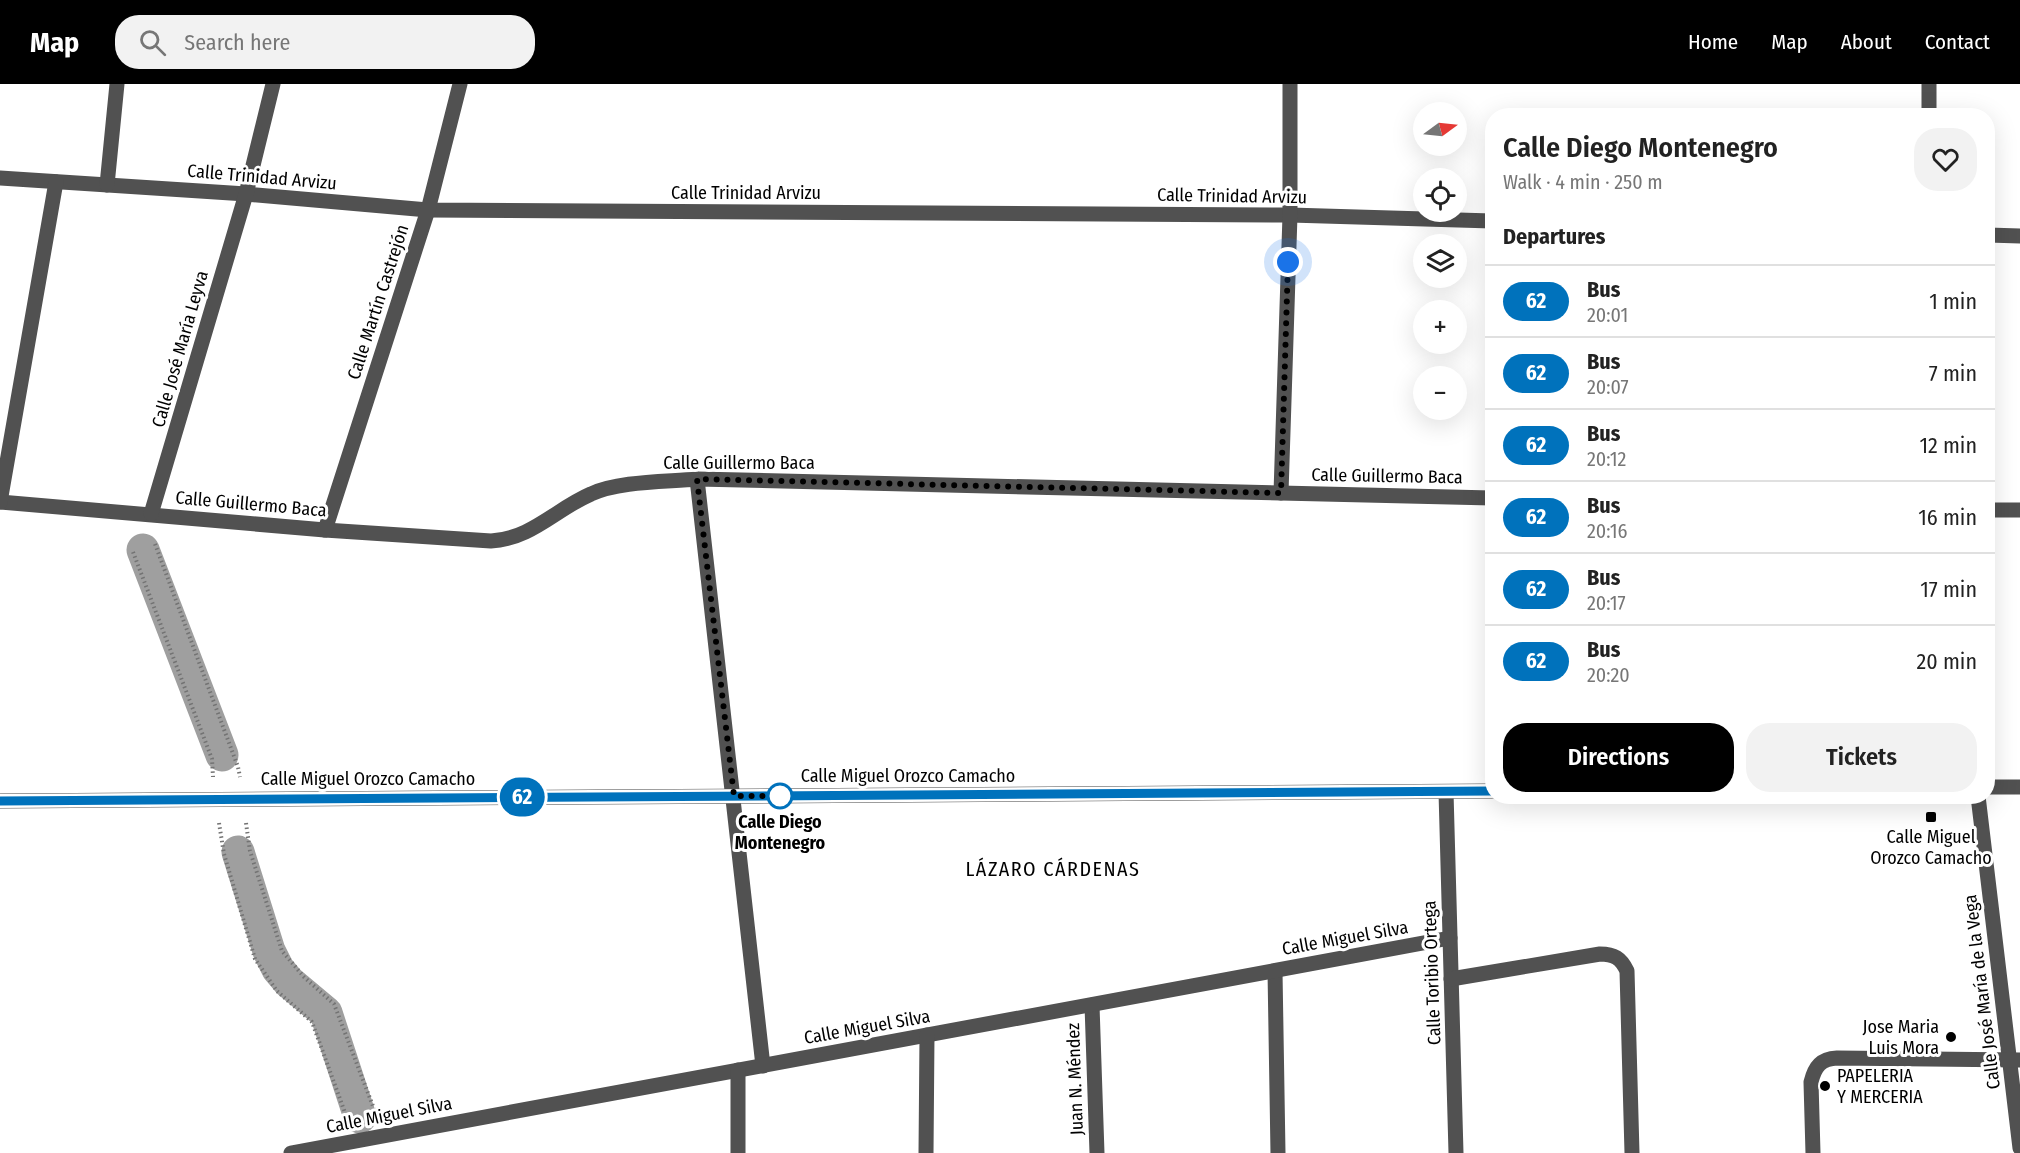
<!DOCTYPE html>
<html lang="en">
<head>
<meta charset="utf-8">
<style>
	:root { --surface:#fff; --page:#f2f2f2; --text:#222; --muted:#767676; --line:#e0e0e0; --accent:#000 }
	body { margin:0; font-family:"Fira Sans Condensed",sans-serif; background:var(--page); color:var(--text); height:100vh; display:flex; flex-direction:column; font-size:22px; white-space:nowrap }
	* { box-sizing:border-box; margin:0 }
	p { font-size:20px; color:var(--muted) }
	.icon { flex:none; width:33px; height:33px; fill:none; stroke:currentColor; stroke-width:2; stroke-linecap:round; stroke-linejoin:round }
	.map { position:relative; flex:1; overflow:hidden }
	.side { position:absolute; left:1485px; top:24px; width:510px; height:696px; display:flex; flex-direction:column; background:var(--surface); border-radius:24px; box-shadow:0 6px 24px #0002 }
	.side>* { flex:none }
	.badge { padding:0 12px; border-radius:20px; font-size:21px; line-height:39px }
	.needle { width:39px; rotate:75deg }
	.tools { position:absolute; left:1413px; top:18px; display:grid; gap:12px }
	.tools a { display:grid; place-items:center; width:54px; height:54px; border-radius:50%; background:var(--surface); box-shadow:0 6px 24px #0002; font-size:30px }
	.you { position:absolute; width:30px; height:30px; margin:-15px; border:4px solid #fff; border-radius:50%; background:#1a73e8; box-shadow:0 0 0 9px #1a73e833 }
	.map>.badge { position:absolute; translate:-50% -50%; box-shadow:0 0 0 3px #fff }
	h2 { padding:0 18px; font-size:22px; line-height:54px }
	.round { display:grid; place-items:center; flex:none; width:63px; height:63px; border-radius:24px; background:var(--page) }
	.headline { display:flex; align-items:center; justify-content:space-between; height:102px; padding:0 18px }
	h1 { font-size:28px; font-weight:600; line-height:45px }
	.primary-button { display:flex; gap:12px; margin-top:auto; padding:12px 18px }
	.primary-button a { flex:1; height:69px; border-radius:24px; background:var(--accent); color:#fff; font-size:24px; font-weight:600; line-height:69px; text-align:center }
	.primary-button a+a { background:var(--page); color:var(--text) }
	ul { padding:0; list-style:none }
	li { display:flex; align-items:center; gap:18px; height:72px; padding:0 18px; border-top:2px solid var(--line) }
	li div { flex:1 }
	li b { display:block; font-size:22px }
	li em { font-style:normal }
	li .badge { min-width:66px; font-weight:700; text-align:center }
	header { display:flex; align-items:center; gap:36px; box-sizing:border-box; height:84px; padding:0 30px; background:var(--accent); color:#fff }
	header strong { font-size:28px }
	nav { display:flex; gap:33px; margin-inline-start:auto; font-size:21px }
	.search { width:420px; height:54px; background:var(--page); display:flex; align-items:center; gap:15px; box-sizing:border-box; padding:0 21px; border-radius:24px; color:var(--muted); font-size:22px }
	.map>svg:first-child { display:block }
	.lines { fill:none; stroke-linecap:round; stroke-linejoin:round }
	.canal { stroke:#9f9f9f; stroke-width:33 }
	.path { stroke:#737373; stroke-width:4; stroke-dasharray:1.5 3; stroke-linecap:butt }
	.minor { stroke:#515151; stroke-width:15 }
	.line-casing { stroke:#fff; stroke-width:14 }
	.line { stroke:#0072bc; stroke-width:9 }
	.walk { stroke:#000; stroke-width:6; stroke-dasharray:0 10.8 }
	.stop-dot { fill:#fff; stroke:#0072bc; stroke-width:3 }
	.poi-dot { fill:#000; stroke:#fff; stroke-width:2 }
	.labels { text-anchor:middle; stroke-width:6; stroke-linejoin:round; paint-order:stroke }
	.street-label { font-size:18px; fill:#000; stroke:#fff }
	.stop-label { font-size:18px; font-weight:bold; fill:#000; stroke:#fff }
	.poi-label { font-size:18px; fill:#000; stroke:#fff }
	.neighbourhood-label { font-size:20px; letter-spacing:1.5px; fill:#000; stroke:#fff }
</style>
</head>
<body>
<header>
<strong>Map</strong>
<div class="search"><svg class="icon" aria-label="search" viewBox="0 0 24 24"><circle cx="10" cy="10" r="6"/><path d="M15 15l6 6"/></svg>Search here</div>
<nav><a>Home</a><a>Map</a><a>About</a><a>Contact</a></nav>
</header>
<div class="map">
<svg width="2020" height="1069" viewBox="0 0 2020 1069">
	<rect width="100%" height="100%" fill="#fff"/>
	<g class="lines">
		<!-- canal -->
		<g class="canal">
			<path d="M 143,466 L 222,671"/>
			<path d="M 238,768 L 269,867 L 278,885 L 289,898 L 326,929 L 360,1033"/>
		</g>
		<!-- path -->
		<g class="path">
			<path d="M 155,460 L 238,683 L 240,693"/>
			<path d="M 133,468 L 212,675 L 213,693"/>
			<path d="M 219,739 L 224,770 L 255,875 L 277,907 L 312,938 L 348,1037"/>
			<path d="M 246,739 L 250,767 L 282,867 L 304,893 L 334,920 L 376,1030"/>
		</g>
		<!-- minor -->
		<g class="minor">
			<path d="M 1929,0 L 1929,32"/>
			<path d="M 0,94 L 246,110 L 428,126 L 1290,131 L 1492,137"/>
			<path d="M 107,101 L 117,0"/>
			<path d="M 1988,151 L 2020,152"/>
			<path d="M 697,395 L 763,982"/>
			<path d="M 1281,409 L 1290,131 L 1290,0"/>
			<path d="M 0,418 L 325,446 L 491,457 C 531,455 556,425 591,410 C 619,397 665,398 697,395 L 1492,414"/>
			<path d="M 0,418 L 56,98"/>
			<path d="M 1988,426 L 2020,426"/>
			<path d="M 151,430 L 246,110 L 273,0"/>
			<path d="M 325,446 L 428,126 L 460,0"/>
			<path d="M 1988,703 L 2020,703"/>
			<path d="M 1446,708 L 1456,1069"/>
			<path d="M 1978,712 L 2020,1064"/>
			<path d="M 0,717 L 1492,707"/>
			<path d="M 1275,887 L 1278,1069"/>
			<path d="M 1451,895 L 1600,870 C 1614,870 1621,874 1627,887 L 1632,1069"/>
			<path d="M 1092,921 L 1097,1069"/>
			<path d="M 291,1069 L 1450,854"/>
			<path d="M 738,1069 L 738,986"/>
			<path d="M 926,1069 L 927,951"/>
			<path d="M 1813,1069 L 1811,998 C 1815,982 1821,975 1837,974 L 2020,976"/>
		</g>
	</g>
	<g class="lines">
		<!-- line casing -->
		<g class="line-casing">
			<path id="line" d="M 0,717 L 1492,707"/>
		</g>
		<!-- line -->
		<use href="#line" class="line"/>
		<!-- walk -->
		<path class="walk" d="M 780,712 L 782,712 L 734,712 L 697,395 L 1281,409 L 1288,178"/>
	</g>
	<!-- markers -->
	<circle class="stop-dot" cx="780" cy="712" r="12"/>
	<g class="poi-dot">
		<rect x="1925" y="727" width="12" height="12" rx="3"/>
		<circle cx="1951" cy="953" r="6"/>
		<circle cx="1825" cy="1002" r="6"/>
	</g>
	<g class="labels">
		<!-- street labels -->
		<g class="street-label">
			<text transform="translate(262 93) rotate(5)" y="6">Calle Trinidad Arvizu</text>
			<text x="746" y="115">Calle Trinidad Arvizu</text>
			<text transform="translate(1232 112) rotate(1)" y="6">Calle Trinidad Arvizu</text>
			<text transform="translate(378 218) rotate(-72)" y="6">Calle Martín Castrejón</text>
			<text transform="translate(180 265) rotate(-74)" y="6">Calle José María Leyva</text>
			<text x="739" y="385">Calle Guillermo Baca</text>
			<text transform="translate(1387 392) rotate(1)" y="6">Calle Guillermo Baca</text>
			<text transform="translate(251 420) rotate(5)" y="6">Calle Guillermo Baca</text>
			<text x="908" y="698">Calle Miguel Orozco Camacho</text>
			<text x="368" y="701">Calle Miguel Orozco Camacho</text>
			<text transform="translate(1345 854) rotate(-10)" y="6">Calle Miguel Silva</text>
			<text transform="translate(1432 889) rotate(-92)" y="6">Calle Toribio Ortega</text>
			<text transform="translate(1982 908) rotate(-97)" y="6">Calle José María de la Vega</text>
			<text transform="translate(867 943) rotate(-10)" y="6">Calle Miguel Silva</text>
			<text transform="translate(1075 995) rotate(-92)" y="6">Juan N. Méndez</text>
			<text transform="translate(389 1031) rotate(-11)" y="6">Calle Miguel Silva</text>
		</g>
		<!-- stop labels -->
		<g class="stop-label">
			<text x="780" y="744">Calle Diego<tspan x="780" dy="21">Montenegro</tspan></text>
		</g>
		<!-- poi labels -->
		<g class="poi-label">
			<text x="1931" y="759">Calle Miguel<tspan x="1931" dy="21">Orozco Camacho</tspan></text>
			<text x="1939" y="949" text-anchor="end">Jose Maria<tspan x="1939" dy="21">Luis Mora</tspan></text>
			<text x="1837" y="998" text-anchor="start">PAPELERIA<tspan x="1837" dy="21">Y MERCERIA</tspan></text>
		</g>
		<!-- neighbourhood labels -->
		<g class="neighbourhood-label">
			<text x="1053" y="792">LÁZARO CÁRDENAS</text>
		</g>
	</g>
</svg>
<div class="tools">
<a><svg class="needle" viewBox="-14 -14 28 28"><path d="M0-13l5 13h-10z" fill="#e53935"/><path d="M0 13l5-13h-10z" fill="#767676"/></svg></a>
<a><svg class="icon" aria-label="locate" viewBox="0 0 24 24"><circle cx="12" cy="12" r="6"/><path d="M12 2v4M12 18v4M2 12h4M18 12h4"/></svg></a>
<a><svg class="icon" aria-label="layers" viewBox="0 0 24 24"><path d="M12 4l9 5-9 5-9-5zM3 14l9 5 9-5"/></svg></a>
<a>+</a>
<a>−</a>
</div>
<div class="you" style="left:1288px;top:178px"></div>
<b class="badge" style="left:522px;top:713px;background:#0072bc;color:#fff">62</b>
<section class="side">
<div class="headline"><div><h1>Calle Diego Montenegro</h1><p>Walk · 4 min · 250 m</p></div><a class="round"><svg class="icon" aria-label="heart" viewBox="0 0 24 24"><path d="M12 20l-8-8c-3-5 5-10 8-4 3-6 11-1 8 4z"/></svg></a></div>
<h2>Departures</h2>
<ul>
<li><span class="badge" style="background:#0072bc;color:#fff">62</span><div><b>Bus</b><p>20:01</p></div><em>1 min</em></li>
<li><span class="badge" style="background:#0072bc;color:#fff">62</span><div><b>Bus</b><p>20:07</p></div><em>7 min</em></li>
<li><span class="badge" style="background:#0072bc;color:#fff">62</span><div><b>Bus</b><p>20:12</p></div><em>12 min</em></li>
<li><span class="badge" style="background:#0072bc;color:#fff">62</span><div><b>Bus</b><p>20:16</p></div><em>16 min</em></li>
<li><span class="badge" style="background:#0072bc;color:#fff">62</span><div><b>Bus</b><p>20:17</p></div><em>17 min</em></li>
<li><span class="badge" style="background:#0072bc;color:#fff">62</span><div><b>Bus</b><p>20:20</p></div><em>20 min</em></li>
</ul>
<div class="primary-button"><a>Directions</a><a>Tickets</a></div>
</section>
</div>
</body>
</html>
